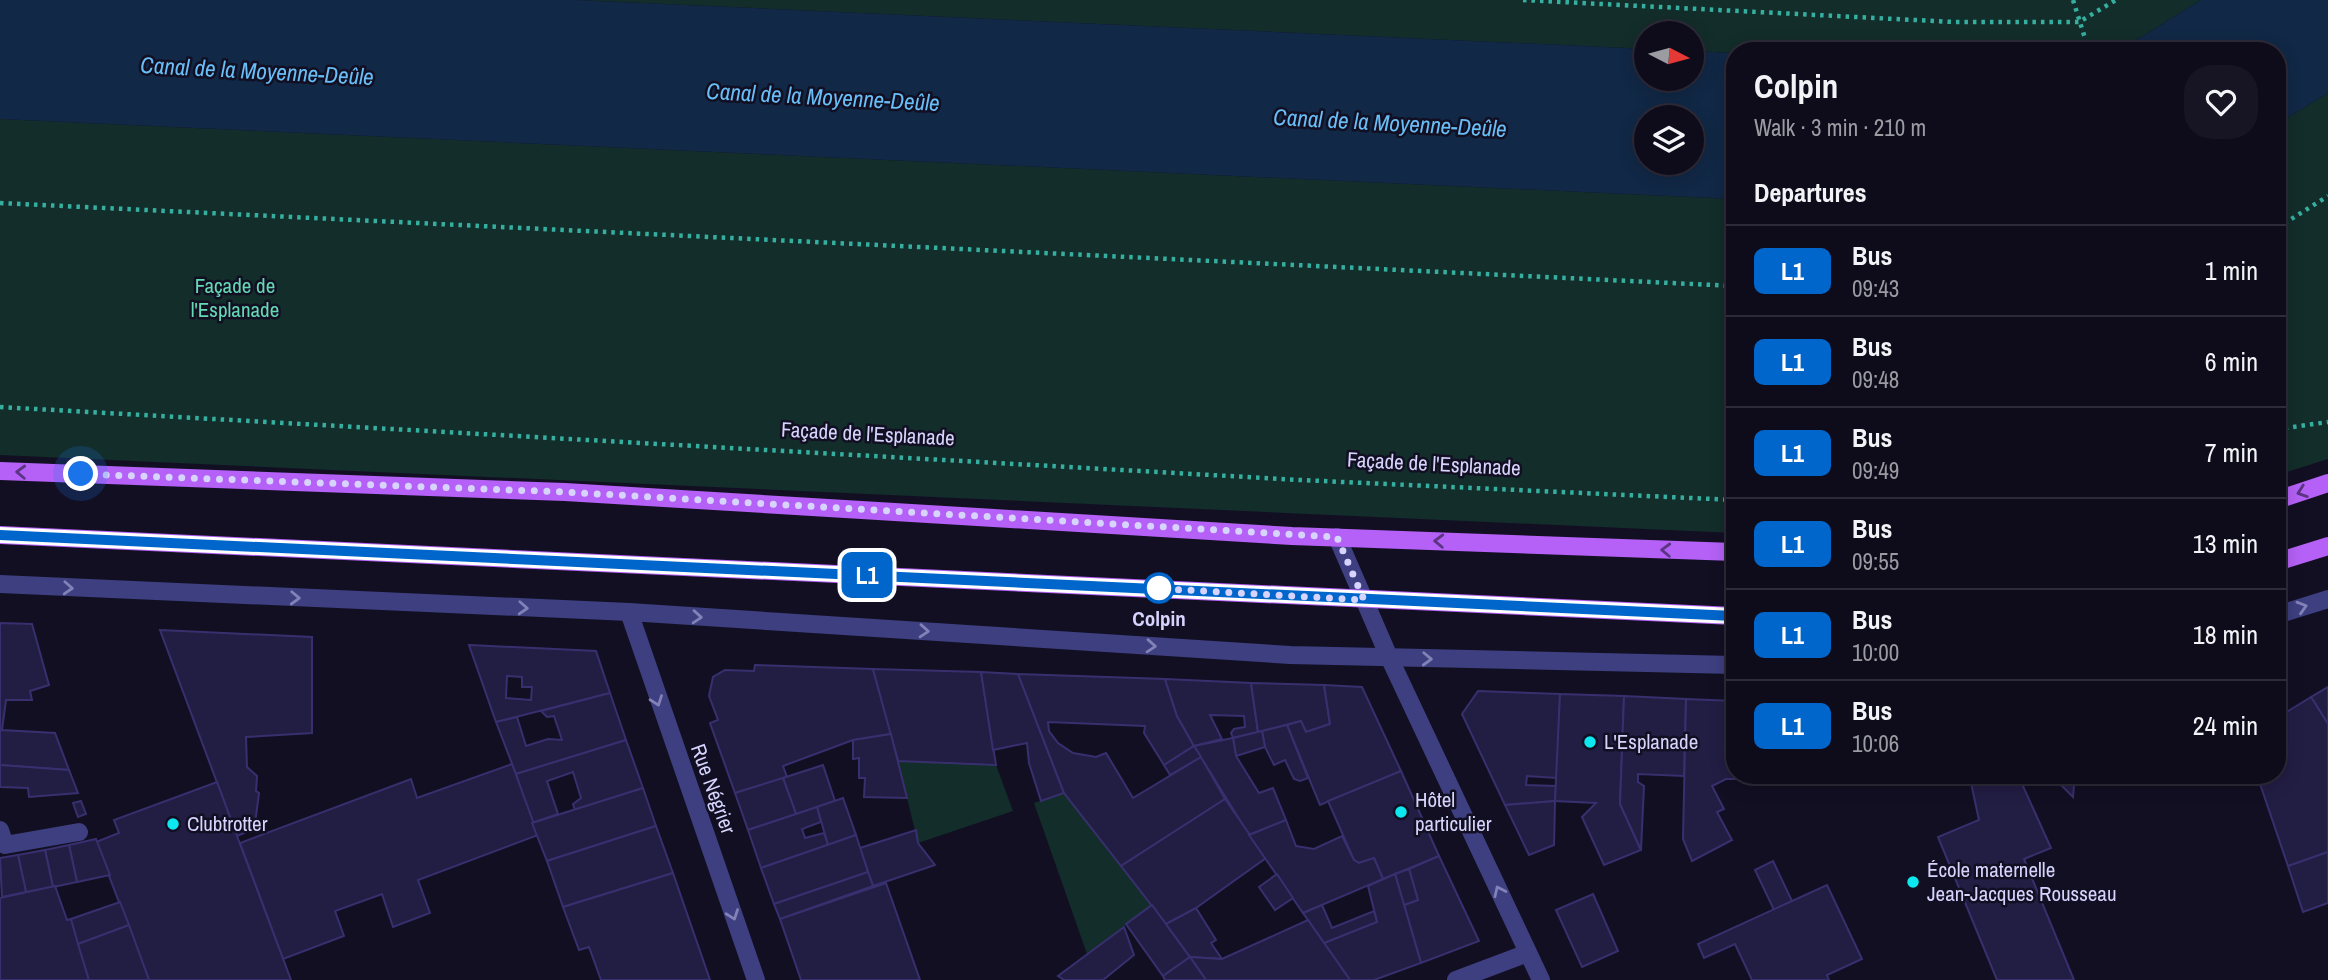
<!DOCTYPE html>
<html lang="en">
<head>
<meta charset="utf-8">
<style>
	:root { --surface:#0e0b1a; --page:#171423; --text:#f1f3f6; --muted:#9b9ba2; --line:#2e2b39 }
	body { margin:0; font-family:"Archivo Narrow",sans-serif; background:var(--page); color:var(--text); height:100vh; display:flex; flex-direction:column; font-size:26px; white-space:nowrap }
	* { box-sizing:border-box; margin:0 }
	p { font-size:23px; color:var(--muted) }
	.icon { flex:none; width:38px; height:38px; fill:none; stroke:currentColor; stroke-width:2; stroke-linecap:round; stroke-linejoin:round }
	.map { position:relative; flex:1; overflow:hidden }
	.panel { position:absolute; left:1726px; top:42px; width:560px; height:742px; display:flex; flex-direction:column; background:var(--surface); border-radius:28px; box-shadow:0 4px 18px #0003,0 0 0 2px var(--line) }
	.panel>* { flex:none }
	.badge { padding:0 14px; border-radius:10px; font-size:24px; line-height:46px }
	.needle { width:46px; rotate:96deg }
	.tools { position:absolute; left:1634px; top:21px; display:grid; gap:14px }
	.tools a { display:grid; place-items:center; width:70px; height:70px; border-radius:50%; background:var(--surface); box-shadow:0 4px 18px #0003,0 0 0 2px var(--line); font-size:35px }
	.you { position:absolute; width:35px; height:35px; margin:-18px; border:5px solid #fff; border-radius:50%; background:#1a73e8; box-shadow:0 0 0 10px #1a73e833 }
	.map>.badge { position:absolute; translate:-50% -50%; box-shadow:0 0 0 4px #fff }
	h2 { padding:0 28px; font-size:26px; line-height:63px }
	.round { display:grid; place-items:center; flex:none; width:74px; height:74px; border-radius:28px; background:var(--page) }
	.overview { display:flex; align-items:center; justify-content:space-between; height:119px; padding:0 28px }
	h1 { font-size:33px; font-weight:700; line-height:52px }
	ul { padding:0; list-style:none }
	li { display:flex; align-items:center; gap:21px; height:91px; padding:0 28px; border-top:2px solid var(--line) }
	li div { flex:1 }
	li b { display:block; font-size:26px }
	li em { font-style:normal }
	li .badge { min-width:77px; font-weight:700; text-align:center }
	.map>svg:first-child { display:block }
	.green { fill:#132d2a }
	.water { fill:#112846; fill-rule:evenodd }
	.building { fill:#221d43; stroke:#38306e; stroke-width:2; fill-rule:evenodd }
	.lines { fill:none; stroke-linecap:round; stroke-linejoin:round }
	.path { stroke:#35afa0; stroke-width:4.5; stroke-dasharray:3.5 5; stroke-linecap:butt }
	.service { stroke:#3d3f80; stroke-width:18 }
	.minor { stroke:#3d3f80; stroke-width:18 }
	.tertiary { stroke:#3d3f80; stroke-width:18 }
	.primary { stroke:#b561f7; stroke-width:18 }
	.oneway { stroke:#5b3482 }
	.oneway2 { stroke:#8282b8 }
	.line-casing { stroke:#fff; stroke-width:16 }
	.line { stroke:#06c; stroke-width:10 }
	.walk { stroke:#d6d4fd; stroke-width:7; stroke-dasharray:0 12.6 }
	.stop-dot { fill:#fff; stroke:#06c; stroke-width:3.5 }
	.poi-dot { fill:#0de8f0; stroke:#120f23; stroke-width:2.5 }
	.labels { text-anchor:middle; stroke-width:5; stroke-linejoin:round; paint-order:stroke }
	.park-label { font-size:21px; fill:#64d9b4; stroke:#120f23 }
	.street-label { font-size:21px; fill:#d6d4fd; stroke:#120f23 }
	.stop-label { font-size:21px; font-weight:bold; fill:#d6d4fd; stroke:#120f23 }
	.poi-label { font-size:21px; fill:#d6d4fd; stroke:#120f23; text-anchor:start }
	.water-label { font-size:23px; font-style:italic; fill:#68bef7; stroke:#120f23 }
</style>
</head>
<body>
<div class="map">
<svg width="2328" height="980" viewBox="0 0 2328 980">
	<rect width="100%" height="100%" fill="#120f23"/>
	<!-- green -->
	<g class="green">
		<path d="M 576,0 L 2201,0 L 2119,51 L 1734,53 L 1692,51 L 1692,33 L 1647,33 L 1647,49 Z"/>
		<path d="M 2328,93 L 2328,459 L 2277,475 L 2277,124 Z"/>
		<path d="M 0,119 L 1734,199 L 1734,533 L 0,455 Z"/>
		<path d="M 898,761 L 996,765 L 1013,811 L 918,843 Z"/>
		<path d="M 1064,793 L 1152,905 L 1087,954 L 1034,803 Z"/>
	</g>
	<!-- water -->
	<g class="water">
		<path d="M 0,0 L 576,0 L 1647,49 L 1647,79 L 1692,79 L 1692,51 L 1734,53 L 1734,199 L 0,119 ZM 1647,117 L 1692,117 L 1692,163 L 1647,163 Z"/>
		<path d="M 2201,0 L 2328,0 L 2328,93 L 2277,124 L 2277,51 L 2119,51 Z"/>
	</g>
	<!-- building -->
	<g class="building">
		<path d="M 0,623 L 32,624 L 49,685 L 30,691 L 32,700 L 6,700 L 2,730 L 55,733 L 69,770 L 0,765 Z"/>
		<path d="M 160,630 L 312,637 L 312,733 L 246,737 L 247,767 L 257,776 L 256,791 L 259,793 L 255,824 L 247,832 L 237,836 Z"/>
		<path d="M 469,645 L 596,651 L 610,693 L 496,722 ZM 507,676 L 522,677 L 522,687 L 532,687 L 531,700 L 506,698 Z"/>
		<path d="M 755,665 L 873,669 L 891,734 L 853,740 L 783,766 L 787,777 L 735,793 L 710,723 L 718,720 L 709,696 L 713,677 L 725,670 L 754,671 Z"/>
		<path d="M 873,669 L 981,672 L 996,765 L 898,761 Z"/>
		<path d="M 981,672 L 1018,674 L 1064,793 L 1041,801 L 1029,763 L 1027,743 L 993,750 Z"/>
		<path d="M 1018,674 L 1165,679 L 1177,716 L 1194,746 L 1164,765 L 1144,733 L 1145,726 L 1048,722 L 1049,731 L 1058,743 L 1073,753 L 1096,757 L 1106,753 L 1133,798 L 1201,757 L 1225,799 L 1121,866 L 1064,793 Z"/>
		<path d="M 1165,679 L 1251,683 L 1258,732 L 1233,738 L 1231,733 L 1234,729 L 1245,727 L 1244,716 L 1210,715 L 1222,739 L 1194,746 L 1177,716 Z"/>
		<path d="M 1251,683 L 1324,685 L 1330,724 L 1306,732 L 1301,721 L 1258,732 Z"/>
		<path d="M 1324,685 L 1362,687 L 1401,771 L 1320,805 L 1287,725 L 1301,721 L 1306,732 L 1330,724 Z"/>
		<path d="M 2328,687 L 2328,724 L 2311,697 Z"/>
		<path d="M 1478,691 L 1560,694 L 1557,778 L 1527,776 L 1526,785 L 1556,786 L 1555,801 L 1505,805 L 1462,714 Z"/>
		<path d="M 610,693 L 626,740 L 516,774 L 496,722 L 517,717 L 526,746 L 548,739 L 562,740 L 554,716 L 547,717 L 541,711 Z"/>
		<path d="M 1560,694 L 1624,696 L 1620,804 L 1641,850 L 1604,865 L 1582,817 L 1596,803 L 1555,801 Z"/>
		<path d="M 1624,696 L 1686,699 L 1684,776 L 1638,774 L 1638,782 L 1644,786 L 1641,850 L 1620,804 Z"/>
		<path d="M 2311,697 L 2328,724 L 2328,852 L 2288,866 L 2257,775 L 2277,775 L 2277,718 Z"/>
		<path d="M 1686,699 L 1734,701 L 1734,775 L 1745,775 L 1745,779 L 1726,779 L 1712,786 L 1724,809 L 1717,812 L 1732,840 L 1692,861 L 1683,839 Z"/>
		<path d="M 1287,725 L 1308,778 L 1300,781 L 1294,779 L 1285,760 L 1274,765 L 1265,747 L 1262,731 Z"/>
		<path d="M 1262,731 L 1265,747 L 1236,756 L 1233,738 Z"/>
		<path d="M 891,734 L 907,798 L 864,797 L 865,778 L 859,778 L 859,758 L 853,759 L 853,740 Z"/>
		<path d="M 1233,738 L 1236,756 L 1259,793 L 1273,788 L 1286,820 L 1249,835 L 1194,746 Z"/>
		<path d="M 626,740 L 643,788 L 575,810 L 573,804 L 581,798 L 573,772 L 547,781 L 558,814 L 532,823 L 516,774 Z"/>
		<path d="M 1194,746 L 1201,757 L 1170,775 L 1164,765 Z"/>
		<path d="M 512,764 L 538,835 L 418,880 L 430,913 L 393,927 L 382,894 L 335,911 L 344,936 L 283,959 L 240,843 L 411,779 L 417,798 Z"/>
		<path d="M 0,765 L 69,770 L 78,793 L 29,797 L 28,788 L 0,787 Z"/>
		<path d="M 823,765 L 835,801 L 796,814 L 783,778 Z"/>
		<path d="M 1401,771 L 1439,856 L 1383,879 L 1374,858 L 1359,863 L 1354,860 L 1328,801 Z"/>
		<path d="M 1843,775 L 2018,775 L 2051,848 L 2024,859 L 2074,980 L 1997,980 L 1938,837 L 1979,820 L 1971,783 Z"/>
		<path d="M 2075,775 L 2073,797 L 2051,775 Z"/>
		<path d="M 783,778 L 796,814 L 748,830 L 735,793 Z"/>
		<path d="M 217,782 L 237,836 L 291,980 L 149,980 L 96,842 L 119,833 L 114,820 Z"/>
		<path d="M 643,788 L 656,826 L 547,861 L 532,823 Z"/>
		<path d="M 843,798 L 856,835 L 828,845 L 817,807 Z"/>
		<path d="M 1225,799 L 1266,858 L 1196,908 L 1166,924 L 1121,866 Z"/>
		<path d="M 81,801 L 86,814 L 78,817 L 73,803 Z"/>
		<path d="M 1555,801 L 1554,845 L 1529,855 L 1505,805 Z"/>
		<path d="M 817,807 L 821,822 L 802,829 L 805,838 L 824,833 L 828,845 L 761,868 L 748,830 Z"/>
		<path d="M 1286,820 L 1296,846 L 1314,849 L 1342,836 L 1354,860 L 1359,863 L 1374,858 L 1383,879 L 1303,913 L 1249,835 Z"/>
		<path d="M 656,826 L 673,873 L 563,907 L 547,861 Z"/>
		<path d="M 916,830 L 918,843 L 935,865 L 873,886 L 860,848 Z"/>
		<path d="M 856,835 L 868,872 L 774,904 L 761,868 Z"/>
		<path d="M 96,839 L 110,875 L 77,882 L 69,845 Z"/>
		<path d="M 69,845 L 77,882 L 53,887 L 45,850 Z"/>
		<path d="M 45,850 L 53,887 L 26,892 L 18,855 Z"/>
		<path d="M 2328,852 L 2328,903 L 2303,912 L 2288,866 Z"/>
		<path d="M 18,855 L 26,892 L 2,897 L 0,858 Z"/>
		<path d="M 1439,856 L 1479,941 L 1421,963 L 1404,905 L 1418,900 L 1409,869 Z"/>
		<path d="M 1773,861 L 1792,901 L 1774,910 L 1755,870 Z"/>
		<path d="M 1409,869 L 1418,900 L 1404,905 L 1395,874 Z"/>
		<path d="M 868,872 L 873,886 L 780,919 L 774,904 Z"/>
		<path d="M 673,873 L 710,980 L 601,980 L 589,947 L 579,950 L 563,907 Z"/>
		<path d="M 1277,874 L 1293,898 L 1275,910 L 1259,887 Z"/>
		<path d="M 1395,874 L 1421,963 L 1374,980 L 1350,980 L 1324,943 L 1377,922 L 1368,886 Z"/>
		<path d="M 886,883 L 920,980 L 801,980 L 780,919 Z"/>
		<path d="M 1827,885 L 1862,959 L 1827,975 L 1829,980 L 1752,980 L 1735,944 L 1704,958 L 1698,944 Z"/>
		<path d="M 55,886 L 67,920 L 71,919 L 89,980 L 0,980 L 0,898 Z"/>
		<path d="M 1593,894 L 1618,951 L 1582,967 L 1556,910 Z"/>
		<path d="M 120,902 L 129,925 L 78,944 L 71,919 Z"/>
		<path d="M 1152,905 L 1190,957 L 1163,976 L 1126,924 Z"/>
		<path d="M 1322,905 L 1332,928 L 1374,911 L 1377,922 L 1324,943 L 1303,913 Z"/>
		<path d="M 1196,908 L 1216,940 L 1211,943 L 1222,959 L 1190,957 L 1166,924 Z"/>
		<path d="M 1308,920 L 1350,980 L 1206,980 L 1190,957 L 1222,959 Z"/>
		<path d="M 129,925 L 149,980 L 89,980 L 78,944 Z"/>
		<path d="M 1124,927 L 1134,955 L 1103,980 L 1064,980 L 1058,976 Z"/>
		<path d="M 1190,957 L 1206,980 L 1165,980 L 1163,976 Z"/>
	</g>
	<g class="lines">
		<!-- path -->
		<g class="path">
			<path d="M 1523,0 L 1954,22 L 2079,22 L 2116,0"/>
			<path d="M 2073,0 L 2089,51"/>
			<path d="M 0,203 L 1734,286"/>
			<path d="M 2277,228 L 2328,196"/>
			<path d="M 0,407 L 1300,480 L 1734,500"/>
			<path d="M 2277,432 L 2286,428 L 2328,422"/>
		</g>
		<!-- service -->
		<path class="service" d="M 0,830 L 5,845 L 79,832"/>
		<!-- minor -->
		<g class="minor">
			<path d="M 629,612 L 1290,655 L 1734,665"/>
			<path d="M 2277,615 L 2328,599"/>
			<path d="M 1456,980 L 1528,953"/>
		</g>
		<!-- tertiary -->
		<g class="tertiary">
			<path d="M 1337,537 L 1389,657 L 1541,980"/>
			<path d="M 0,584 L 629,612 L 756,980"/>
		</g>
		<!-- primary -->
		<g class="primary">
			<path d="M 0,471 L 565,492 L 1292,536 L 1734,552"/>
			<path d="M 2277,500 L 2328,483"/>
			<path d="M 0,535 L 1734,616"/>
			<path d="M 2277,562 L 2328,546"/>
		</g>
	</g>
	<!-- one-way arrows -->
	<defs><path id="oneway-chevron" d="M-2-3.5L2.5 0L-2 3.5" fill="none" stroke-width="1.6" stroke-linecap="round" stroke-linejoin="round" transform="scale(1.75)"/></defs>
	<g class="oneway">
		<use href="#oneway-chevron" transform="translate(21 472) rotate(-178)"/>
		<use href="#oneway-chevron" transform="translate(2302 492) rotate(161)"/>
		<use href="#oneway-chevron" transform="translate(1439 541) rotate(-178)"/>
		<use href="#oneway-chevron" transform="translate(1666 550) rotate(-178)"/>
	</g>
	<g class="oneway2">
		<use href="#oneway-chevron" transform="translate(68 588) rotate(3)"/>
		<use href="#oneway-chevron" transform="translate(295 598) rotate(2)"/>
		<use href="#oneway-chevron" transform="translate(2302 607) rotate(-17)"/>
		<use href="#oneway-chevron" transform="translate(523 608) rotate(3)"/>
		<use href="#oneway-chevron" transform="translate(697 617) rotate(4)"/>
		<use href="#oneway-chevron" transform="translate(924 631) rotate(4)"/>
		<use href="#oneway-chevron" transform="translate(1151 646) rotate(4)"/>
		<use href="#oneway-chevron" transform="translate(1427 659) rotate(2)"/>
		<use href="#oneway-chevron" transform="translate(657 701) rotate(70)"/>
		<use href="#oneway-chevron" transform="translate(1499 891) rotate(-115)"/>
		<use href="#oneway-chevron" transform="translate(733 915) rotate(70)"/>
	</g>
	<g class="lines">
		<!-- line casing -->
		<g class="line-casing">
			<path id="line" d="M 0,535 L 1734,616"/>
		</g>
		<!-- line -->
		<use href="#line" class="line"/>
		<!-- walk -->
		<path class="walk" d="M 81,474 L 565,492 L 1337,537 L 1364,600 L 1149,588 L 1159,588"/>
	</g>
	<!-- markers -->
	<circle class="stop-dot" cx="1159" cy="588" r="14"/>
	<g class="poi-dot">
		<circle cx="1590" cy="742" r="7"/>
		<circle cx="1401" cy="812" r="7"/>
		<circle cx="173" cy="824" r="7"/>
		<circle cx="1913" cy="882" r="7"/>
	</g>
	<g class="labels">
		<!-- park labels -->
		<g class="park-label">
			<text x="235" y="293">Façade de<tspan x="235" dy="24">l'Esplanade</tspan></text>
		</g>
		<!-- street labels -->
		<g class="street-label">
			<text transform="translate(868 434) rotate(3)" y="7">Façade de l'Esplanade</text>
			<text transform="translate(1434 464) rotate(3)" y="7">Façade de l'Esplanade</text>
			<text transform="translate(713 789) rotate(70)" y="7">Rue Négrier</text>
		</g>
		<!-- stop labels -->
		<g class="stop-label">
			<text x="1159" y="626">Colpin</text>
		</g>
		<!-- poi labels -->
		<g class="poi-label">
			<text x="1604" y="749">L'Esplanade</text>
			<text x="1415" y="807">Hôtel<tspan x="1415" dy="24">particulier</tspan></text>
			<text x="187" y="831">Clubtrotter</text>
			<text x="1927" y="877">École maternelle<tspan x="1927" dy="24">Jean-Jacques Rousseau</tspan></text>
		</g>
		<!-- water labels -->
		<g class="water-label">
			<text transform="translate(257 71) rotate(3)" y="8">Canal de la Moyenne-Deûle</text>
			<text transform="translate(823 97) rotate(3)" y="8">Canal de la Moyenne-Deûle</text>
			<text transform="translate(1390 123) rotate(3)" y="8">Canal de la Moyenne-Deûle</text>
		</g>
	</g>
</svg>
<div class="tools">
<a><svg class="needle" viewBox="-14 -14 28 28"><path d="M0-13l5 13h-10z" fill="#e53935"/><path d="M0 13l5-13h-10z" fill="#9b9ba2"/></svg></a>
<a><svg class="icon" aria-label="layers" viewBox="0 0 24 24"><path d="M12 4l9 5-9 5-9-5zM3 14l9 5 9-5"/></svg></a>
</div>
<div class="you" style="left:81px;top:474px"></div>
<b class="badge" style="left:867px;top:575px;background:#06c;color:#fff">L1</b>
<section class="panel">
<div class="overview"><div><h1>Colpin</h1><p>Walk · 3 min · 210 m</p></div><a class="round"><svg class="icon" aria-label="heart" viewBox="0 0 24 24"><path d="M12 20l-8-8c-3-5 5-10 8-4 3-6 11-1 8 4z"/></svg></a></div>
<h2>Departures</h2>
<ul>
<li><span class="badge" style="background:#06c;color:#fff">L1</span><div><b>Bus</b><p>09:43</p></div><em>1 min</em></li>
<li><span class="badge" style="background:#06c;color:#fff">L1</span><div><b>Bus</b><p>09:48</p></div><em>6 min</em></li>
<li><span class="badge" style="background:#06c;color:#fff">L1</span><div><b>Bus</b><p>09:49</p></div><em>7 min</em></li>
<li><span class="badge" style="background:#06c;color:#fff">L1</span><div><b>Bus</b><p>09:55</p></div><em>13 min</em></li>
<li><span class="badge" style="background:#06c;color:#fff">L1</span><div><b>Bus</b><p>10:00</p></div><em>18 min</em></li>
<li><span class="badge" style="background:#06c;color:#fff">L1</span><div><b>Bus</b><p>10:06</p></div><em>24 min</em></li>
</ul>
</section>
</div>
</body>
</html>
